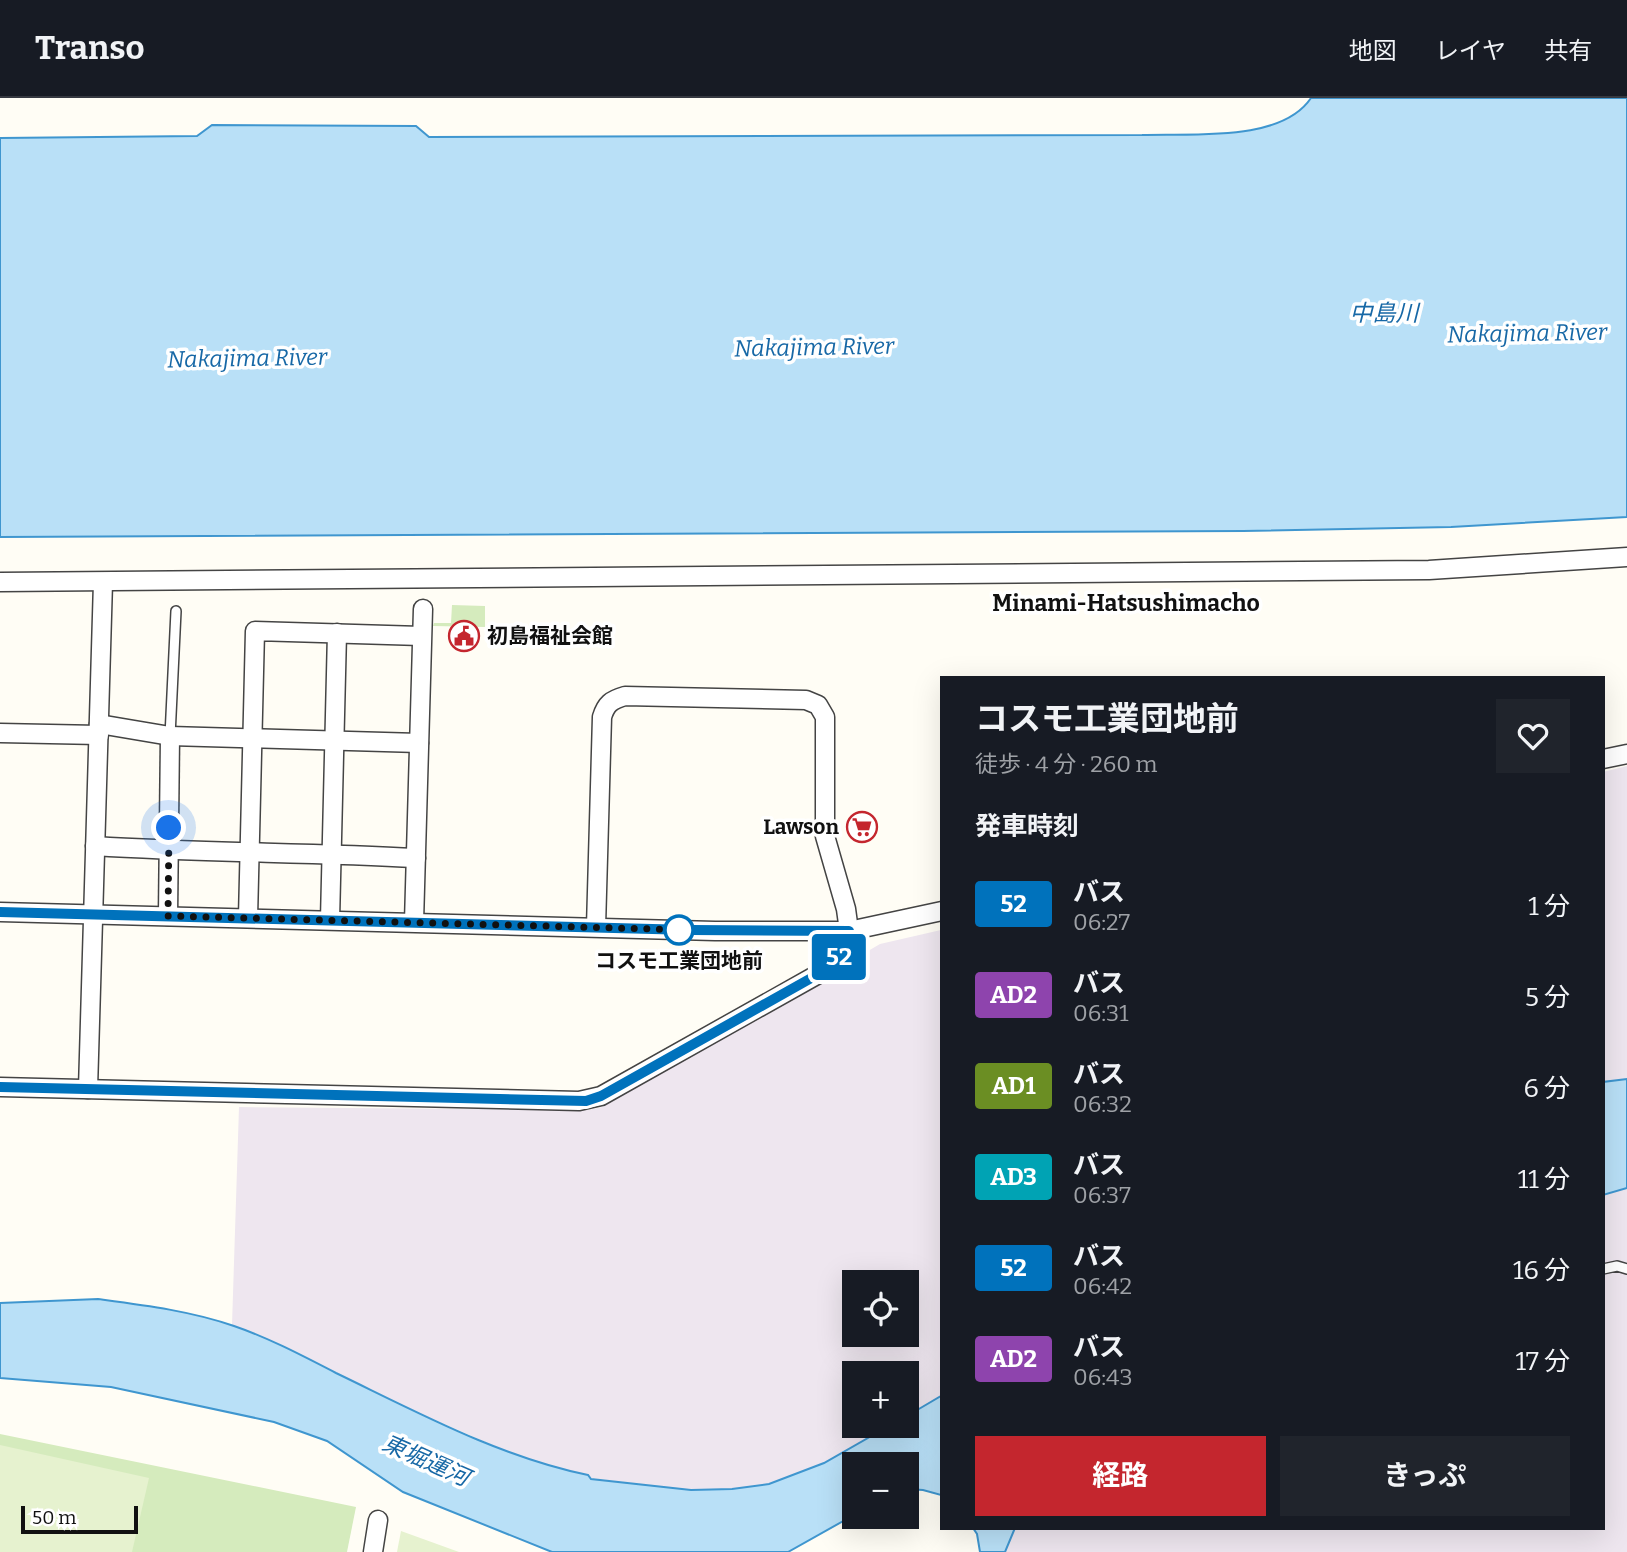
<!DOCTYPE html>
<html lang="ja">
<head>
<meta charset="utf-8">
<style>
	:root { --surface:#171b24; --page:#20242c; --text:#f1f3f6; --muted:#9ea1a6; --line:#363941; --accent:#c4262e }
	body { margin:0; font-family:Bitter,"Noto Sans JP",serif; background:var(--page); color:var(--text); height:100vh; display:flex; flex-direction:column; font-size:26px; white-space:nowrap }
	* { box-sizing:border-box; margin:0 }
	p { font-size:23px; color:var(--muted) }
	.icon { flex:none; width:38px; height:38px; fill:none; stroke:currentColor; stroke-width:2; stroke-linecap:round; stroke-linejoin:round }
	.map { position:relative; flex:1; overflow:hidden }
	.side { position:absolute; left:940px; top:578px; width:665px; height:854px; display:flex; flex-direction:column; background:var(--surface); border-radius:0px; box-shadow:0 7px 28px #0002 }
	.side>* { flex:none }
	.badge { padding:0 14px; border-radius:5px; font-size:24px; line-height:46px }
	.tools { position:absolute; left:842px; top:1172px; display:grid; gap:14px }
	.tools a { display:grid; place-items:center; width:77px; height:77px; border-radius:0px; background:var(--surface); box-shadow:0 7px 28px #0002; font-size:35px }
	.scale { position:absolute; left:21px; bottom:18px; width:117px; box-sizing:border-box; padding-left:7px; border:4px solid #111; border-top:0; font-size:19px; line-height:24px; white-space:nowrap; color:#111; -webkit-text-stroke:5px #fff; paint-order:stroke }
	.you { position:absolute; width:35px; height:35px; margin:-18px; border:5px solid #fff; border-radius:50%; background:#1a73e8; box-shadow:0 0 0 10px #1a73e833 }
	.map>.badge { position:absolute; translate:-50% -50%; box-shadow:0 0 0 4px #fff }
	h2 { padding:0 35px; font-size:26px; line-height:63px }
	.round { display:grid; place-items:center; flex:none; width:74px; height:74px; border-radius:0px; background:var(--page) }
	.headline { display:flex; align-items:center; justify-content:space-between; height:119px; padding:0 35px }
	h1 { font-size:33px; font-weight:700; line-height:52px }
	.cta { display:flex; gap:14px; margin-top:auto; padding:14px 35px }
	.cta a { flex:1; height:80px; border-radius:0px; background:var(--accent); color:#fff; font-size:28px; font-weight:700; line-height:80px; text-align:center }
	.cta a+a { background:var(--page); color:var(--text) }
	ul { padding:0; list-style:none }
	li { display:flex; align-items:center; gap:21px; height:91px; padding:0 35px }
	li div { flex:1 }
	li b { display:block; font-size:26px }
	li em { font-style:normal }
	li .badge { min-width:77px; font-weight:700; text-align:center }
	header { display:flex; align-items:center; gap:42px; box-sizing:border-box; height:98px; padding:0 35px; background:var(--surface); border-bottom:2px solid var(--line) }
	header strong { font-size:33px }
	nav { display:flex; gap:38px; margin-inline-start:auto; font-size:24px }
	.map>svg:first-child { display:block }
	.industrial { fill:#eee6ef; fill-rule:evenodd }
	.green { fill:#d5ebbd }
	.pitch { fill:#e6f2cf }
	.water { fill:#b9e0f7; stroke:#3f96cf; stroke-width:2 }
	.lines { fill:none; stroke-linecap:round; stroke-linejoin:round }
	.lane-casing { stroke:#444; stroke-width:12 }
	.street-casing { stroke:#444; stroke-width:21 }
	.lane { stroke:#fff; stroke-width:9 }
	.street { stroke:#fff; stroke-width:18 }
	.line-casing { stroke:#fff; stroke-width:16 }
	.line { stroke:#0072bc; stroke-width:10 }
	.walk { stroke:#111; stroke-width:7; stroke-dasharray:0 12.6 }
	.stop-dot { fill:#fff; stroke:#0072bc; stroke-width:3.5 }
	.labels { text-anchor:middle; stroke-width:7; stroke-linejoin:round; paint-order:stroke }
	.poi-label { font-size:21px; font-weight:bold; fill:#111; stroke:#fff; text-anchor:start }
	.stop-label { font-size:21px; font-weight:bold; fill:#111; stroke:#fff }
	.water-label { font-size:23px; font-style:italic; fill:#1768a6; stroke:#fff }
	.neighbourhood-label { font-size:23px; font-weight:bold; fill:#111; stroke:#fff }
</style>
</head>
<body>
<header>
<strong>Transo</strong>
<nav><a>地図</a><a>レイヤ</a><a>共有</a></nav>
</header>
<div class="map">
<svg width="1627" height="1454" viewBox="0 0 1627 1454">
	<rect width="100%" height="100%" fill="#fffdf5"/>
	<!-- industrial -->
	<g class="industrial">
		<path d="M 1627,668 L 1627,981 L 1603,984 L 1603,674 Z"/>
		<path d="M 941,832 L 941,1298 L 907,1318 L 906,1276 L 854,1276 L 854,1328 L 889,1328 L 824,1365 L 769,1386 L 732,1391 L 691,1392 L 590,1380 L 588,1377 L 533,1363 L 497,1349 L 412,1312 L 272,1243 L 232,1227 L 239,1009 L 588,1012 L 602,1009 L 880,846 ZM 854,1185 L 906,1185 L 906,1237 L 854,1237 Z"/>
		<path d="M 1627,1090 L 1627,1454 L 1005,1454 L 1015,1430 L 1603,1430 L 1603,1097 Z"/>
	</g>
	<!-- green -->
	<g class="green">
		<path d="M 452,507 L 485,508 L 485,529 L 433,528 L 434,525 L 451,525 Z"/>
		<path d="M 0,1336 L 356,1409 L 347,1454 L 0,1454 Z"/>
	</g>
	<!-- pitch -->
	<g class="pitch">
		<path d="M 0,1347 L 149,1380 L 132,1454 L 0,1454 Z"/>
		<path d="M 401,1433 L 459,1454 L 397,1454 Z"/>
	</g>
	<!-- water -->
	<g class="water">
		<path d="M 1311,0 L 1627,0 L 1627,419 L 1451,429 L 1243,433 L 0,439 L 0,40 L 197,38 L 212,27 L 416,28 L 429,39 L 1142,37 C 1190,35 1281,45 1311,0 Z"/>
		<path d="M 1627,981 L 1627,1090 L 1603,1097 L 1603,984 Z"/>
		<path d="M 98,1201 C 143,1207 191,1213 234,1228 C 269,1240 303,1258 336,1275 C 417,1314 500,1359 588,1377 L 591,1381 L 691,1392 L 732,1391 L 769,1386 L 824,1365 L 889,1328 L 906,1328 L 907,1318 L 941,1298 L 941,1397 L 923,1392 L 907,1391 L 906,1367 L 854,1367 L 854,1417 L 788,1454 L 552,1454 L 403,1394 L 327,1343 L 274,1324 L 111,1289 L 0,1280 L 0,1205 Z"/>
		<path d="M 973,1430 L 1015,1430 L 1005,1454 L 980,1454 L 977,1436 Z"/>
	</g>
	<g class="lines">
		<!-- lane casing -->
		<g class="lane-casing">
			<g id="lane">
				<path d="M 170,638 L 176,513"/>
				<path d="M 1603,1171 L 1617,1168 L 1627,1171"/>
			</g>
		</g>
		<!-- street casing -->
		<g class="street-casing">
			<g id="street">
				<path d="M 0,484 L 1429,472 L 1627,459"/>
				<path d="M 99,626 L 170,638 L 419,645"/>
				<path d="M 0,635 L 99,637"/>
				<path d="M 1603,661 L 1627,656"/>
				<path d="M 95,748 C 202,755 309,754 416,760"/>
				<path d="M 0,814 L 715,833 L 849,833 L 942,813"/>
				<path d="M 168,818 L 170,638"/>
				<path d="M 248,820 L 255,533 L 421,538"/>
				<path d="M 330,822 L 337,535"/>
				<path d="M 414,824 L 423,511"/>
				<path d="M 0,989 L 579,1003 L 601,998 L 822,874 L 845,854 L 849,833 L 846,811 L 825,738 L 825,619 L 818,607 L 806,602 L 625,598 C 611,602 606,606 602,619 L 596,829"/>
				<path d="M 88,991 L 103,484"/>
				<path d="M 373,1454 L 378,1422"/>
			</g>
		</g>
		<!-- lane -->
		<use href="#lane" class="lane"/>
		<!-- street -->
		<use href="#street" class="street"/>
	</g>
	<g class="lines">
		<!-- line casing -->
		<g class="line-casing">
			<path id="line" d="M 0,814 L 691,832 L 849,833 L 845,854 L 822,874 L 601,998 L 586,1003 L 0,989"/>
		</g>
		<!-- line -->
		<use href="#line" class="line"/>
		<!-- walk -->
		<path class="walk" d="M 169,730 L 168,818 L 691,832 L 679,832"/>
	</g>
	<!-- icons -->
	<defs>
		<g id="civic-ring" transform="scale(1.575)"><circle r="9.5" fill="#fff" stroke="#c4262e" stroke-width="1.5"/><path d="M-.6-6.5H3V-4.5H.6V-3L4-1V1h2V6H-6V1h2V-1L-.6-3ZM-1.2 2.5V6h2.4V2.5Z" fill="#c4262e"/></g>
		<g id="supermarket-ring" transform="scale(1.575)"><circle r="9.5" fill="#fff" stroke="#c4262e" stroke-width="1.5"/><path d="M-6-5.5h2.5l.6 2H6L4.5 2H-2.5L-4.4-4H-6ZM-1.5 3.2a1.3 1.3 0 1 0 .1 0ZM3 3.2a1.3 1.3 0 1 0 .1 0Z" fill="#c4262e"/></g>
	</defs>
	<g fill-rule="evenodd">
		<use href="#civic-ring" x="464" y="538"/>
		<use href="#supermarket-ring" x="862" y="729"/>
	</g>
	<!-- markers -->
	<circle class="stop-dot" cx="679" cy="832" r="14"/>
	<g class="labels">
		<!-- poi labels -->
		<g class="poi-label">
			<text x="487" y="545">初島福祉会館</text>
			<text x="839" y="736" text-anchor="end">Lawson</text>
		</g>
		<!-- stop labels -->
		<g class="stop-label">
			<text x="679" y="870">コスモ工業団地前</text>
		</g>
		<!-- water labels -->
		<g class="water-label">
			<text x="1384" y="223">中島川</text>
			<text transform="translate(1527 235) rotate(-1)" y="8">Nakajima River</text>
			<text transform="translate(814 249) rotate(-1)" y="8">Nakajima River</text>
			<text transform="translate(247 260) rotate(-1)" y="8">Nakajima River</text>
			<text transform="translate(426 1362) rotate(24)" y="8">東堀運河</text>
		</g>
		<!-- neighbourhood labels -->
		<g class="neighbourhood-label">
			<text x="1126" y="513">Minami-Hatsushimacho</text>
		</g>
	</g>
</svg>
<div class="tools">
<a><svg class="icon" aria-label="locate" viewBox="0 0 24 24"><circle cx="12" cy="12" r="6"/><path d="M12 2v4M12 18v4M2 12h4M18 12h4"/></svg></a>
<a>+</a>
<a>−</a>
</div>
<div class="scale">50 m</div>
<div class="you" style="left:169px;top:730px"></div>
<b class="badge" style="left:839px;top:859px;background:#0072bc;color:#fff">52</b>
<section class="side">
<div class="headline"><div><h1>コスモ工業団地前</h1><p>徒歩 · 4 分 · 260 m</p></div><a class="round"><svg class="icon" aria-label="heart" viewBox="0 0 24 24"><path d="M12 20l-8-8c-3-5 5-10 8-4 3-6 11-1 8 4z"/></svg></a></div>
<h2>発車時刻</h2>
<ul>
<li><span class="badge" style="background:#0072bc;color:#fff">52</span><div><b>バス</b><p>06:27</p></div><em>1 分</em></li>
<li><span class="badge" style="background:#8e44ad;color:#fff">AD2</span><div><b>バス</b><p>06:31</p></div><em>5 分</em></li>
<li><span class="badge" style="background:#6b8e23;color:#fff">AD1</span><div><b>バス</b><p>06:32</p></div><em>6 分</em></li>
<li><span class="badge" style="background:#00a3b4;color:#fff">AD3</span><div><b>バス</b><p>06:37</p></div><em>11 分</em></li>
<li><span class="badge" style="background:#0072bc;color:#fff">52</span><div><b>バス</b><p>06:42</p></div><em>16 分</em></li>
<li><span class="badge" style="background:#8e44ad;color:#fff">AD2</span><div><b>バス</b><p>06:43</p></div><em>17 分</em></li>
</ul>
<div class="cta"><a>経路</a><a>きっぷ</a></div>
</section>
</div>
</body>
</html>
